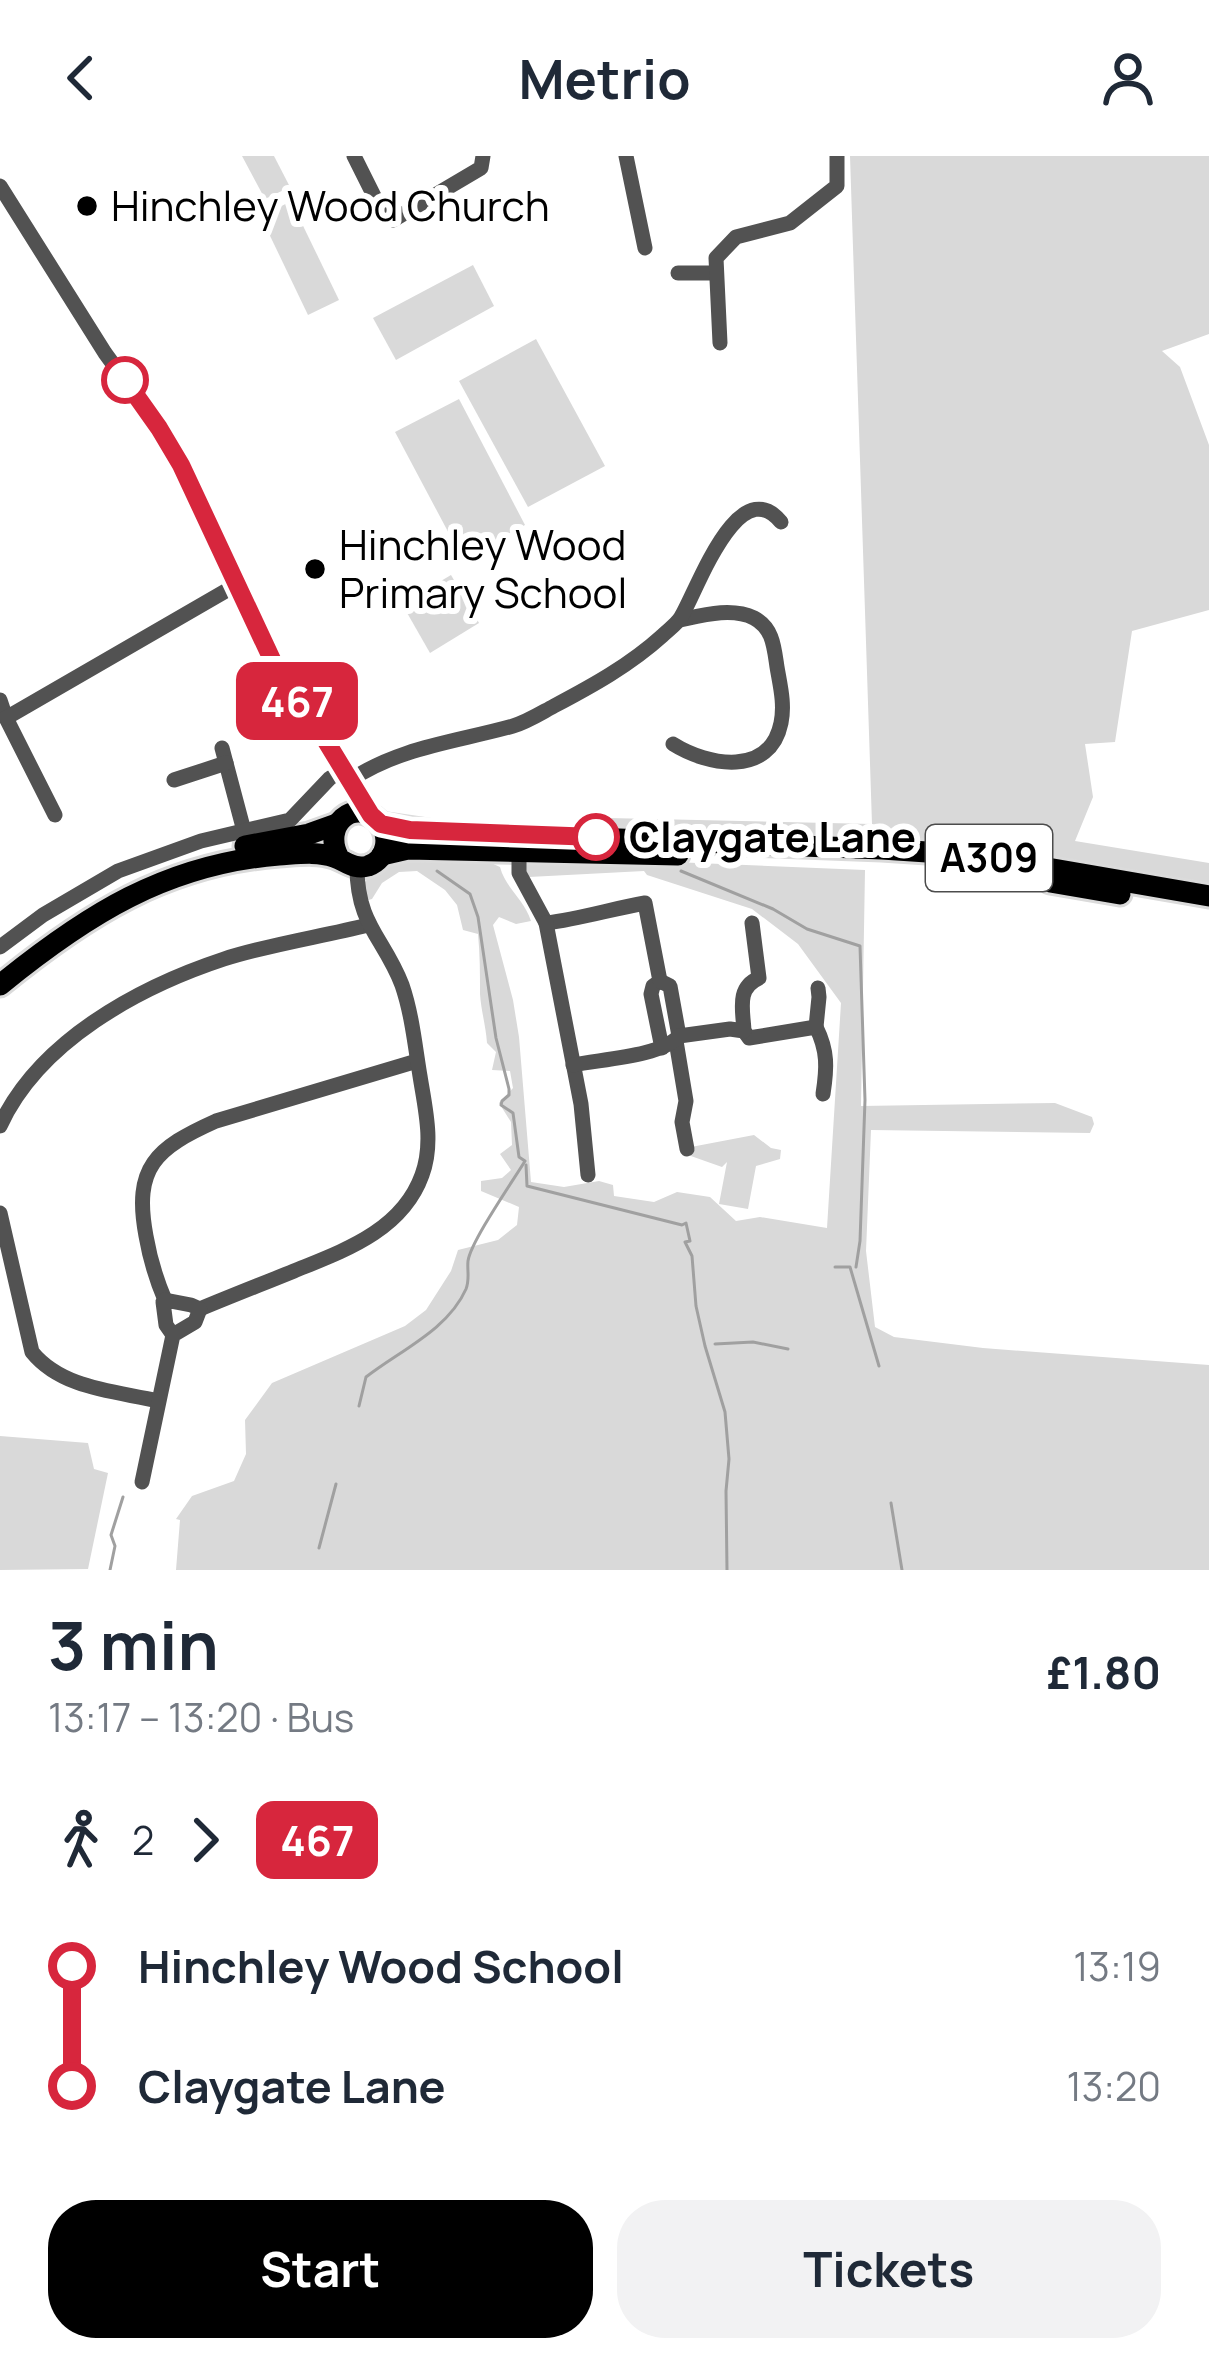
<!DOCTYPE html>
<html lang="en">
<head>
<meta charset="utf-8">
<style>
	:root { --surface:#fff; --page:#f2f2f3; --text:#1f2937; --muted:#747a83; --accent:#000 }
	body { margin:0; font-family:Manrope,sans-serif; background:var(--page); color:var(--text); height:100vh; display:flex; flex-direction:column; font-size:45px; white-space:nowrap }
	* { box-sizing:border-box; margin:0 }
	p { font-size:39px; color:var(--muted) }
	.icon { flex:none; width:66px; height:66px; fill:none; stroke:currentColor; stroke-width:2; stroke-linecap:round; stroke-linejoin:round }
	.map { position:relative; height:1414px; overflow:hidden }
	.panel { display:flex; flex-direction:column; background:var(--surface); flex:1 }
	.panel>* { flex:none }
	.badge { padding:0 24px; border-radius:18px; font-size:42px; line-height:78px }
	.map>.badge { position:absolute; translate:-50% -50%; box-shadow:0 0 0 6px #fff }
	.legs { display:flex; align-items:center; gap:18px; height:132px; padding:0 48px; font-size:39px }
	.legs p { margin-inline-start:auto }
	.headline { display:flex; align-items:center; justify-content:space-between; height:204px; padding:0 48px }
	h1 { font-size:66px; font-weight:700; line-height:90px }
	.primary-button { display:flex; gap:24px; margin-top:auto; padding:24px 48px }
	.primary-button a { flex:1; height:138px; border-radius:48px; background:var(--accent); color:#fff; font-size:48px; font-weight:700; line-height:138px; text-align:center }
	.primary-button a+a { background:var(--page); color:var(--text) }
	ul { padding:0 48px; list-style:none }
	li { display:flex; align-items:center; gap:42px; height:120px; font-size:45px }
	li i { display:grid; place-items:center; width:18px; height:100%; margin:0 15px; background:currentColor }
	li i::after { content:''; width:30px; height:30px; margin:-15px; border:9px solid; border-radius:50%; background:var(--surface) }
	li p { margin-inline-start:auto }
	li:first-child i { background:linear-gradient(#0000 50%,currentColor 0) }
	li:last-child i { background:linear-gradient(currentColor 50%,#0000 0) }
	header { display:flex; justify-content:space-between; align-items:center; height:156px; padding:0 48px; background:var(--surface); font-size:54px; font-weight:700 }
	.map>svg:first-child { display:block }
	.green { fill:#d9d9d9 }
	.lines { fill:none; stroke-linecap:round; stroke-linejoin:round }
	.stream { stroke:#a0a0a0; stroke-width:3 }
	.highway-casing { stroke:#dbdbdb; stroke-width:27 }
	.minor { stroke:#525252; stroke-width:15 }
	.highway { stroke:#000; stroke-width:21 }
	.line-1-casing { stroke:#fff; stroke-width:27 }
	.line-1 { stroke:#d7263d; stroke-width:18 }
	.poi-dot { fill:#000; stroke:#fff; stroke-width:4.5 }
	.stop-1-dot { fill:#fff; stroke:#d7263d; stroke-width:6 }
	.labels { text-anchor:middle; stroke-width:12; stroke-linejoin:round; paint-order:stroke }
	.shield { fill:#fff; stroke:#4c4c4c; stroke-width:3 }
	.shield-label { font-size:39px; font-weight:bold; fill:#000 }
	.poi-label { font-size:42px; fill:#000; stroke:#fff; text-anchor:start }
	.stop-label { font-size:42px; font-weight:bold; fill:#000; stroke:#fff; text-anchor:start }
</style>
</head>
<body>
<header><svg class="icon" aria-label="back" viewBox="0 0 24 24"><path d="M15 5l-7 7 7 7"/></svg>Metrio<svg class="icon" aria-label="person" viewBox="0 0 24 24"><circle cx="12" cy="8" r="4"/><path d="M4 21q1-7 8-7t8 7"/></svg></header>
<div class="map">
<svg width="1209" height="1414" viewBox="0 0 1209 1414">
	<rect width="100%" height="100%" fill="#fff"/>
	<!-- green -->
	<g class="green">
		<path d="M 242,0 L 274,0 L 290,31 L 265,43 Z"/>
		<path d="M 850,0 L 1209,0 L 1209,178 L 1162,195 L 1180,211 L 1209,289 L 1209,454 L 1132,475 L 1115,586 L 1085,588 L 1093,641 L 1075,685 L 1209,707 L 1209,731 L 1006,693 L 887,680 L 618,671 L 608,662 L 872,668 Z"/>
		<path d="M 291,45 L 339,144 L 308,159 L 261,61 Z"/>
		<path d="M 473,109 L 494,150 L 396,204 L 373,162 Z"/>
		<path d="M 536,183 L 605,310 L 528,351 L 459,225 Z"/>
		<path d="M 459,243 L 525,369 L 462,402 L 395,276 Z"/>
		<path d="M 451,419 L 479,467 L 430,497 L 402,448 Z"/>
		<path d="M 407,701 L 450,701 L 467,706 L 489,706 L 500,711 C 506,733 524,743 531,765 L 516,768 L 499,761 L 493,769 L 513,844 L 519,881 L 531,1026 L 564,1031 L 599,1025 L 613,1029 L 614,1040 L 654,1046 L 677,1036 L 710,1041 L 736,1065 L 760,1061 L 827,1072 L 841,847 L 798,788 L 752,753 L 647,719 L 644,715 L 529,721 L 525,714 L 526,707 L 533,703 L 649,705 L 865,714 L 861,950 L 1055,947 L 1092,961 L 1094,968 L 1090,977 L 871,974 L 866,1095 L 875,1171 L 894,1181 L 983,1192 L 1209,1209 L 1209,1414 L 176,1414 L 180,1364 L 176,1363 L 192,1340 L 234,1325 L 246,1298 L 245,1264 L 272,1227 L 405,1170 L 426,1154 L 451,1115 L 458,1094 L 498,1084 L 517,1069 L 519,1051 L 481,1035 L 481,1025 L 502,1022 L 511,1014 L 500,998 L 512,989 L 511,966 L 499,947 L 513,932 L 510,915 L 492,914 L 496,896 L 487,887 C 486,871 481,854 480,838 C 480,818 480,798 478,778 L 463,774 L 457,749 L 445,734 L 417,715 L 399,716 L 382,727 L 372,743 L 365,745 L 362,731 C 373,712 387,708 407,701 Z"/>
		<path d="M 754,979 L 771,992 L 781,994 L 780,1003 L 756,1010 L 748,1053 L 719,1048 L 727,1006 L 722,1011 L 688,999 L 691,991 Z"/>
		<path d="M 0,1280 L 88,1287 L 94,1313 L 108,1317 L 88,1413 L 0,1414 Z"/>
	</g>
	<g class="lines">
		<!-- stream -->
		<g class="stream">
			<path d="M 681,715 L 773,753 L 807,773 L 860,790 L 865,944 L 860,1085 L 856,1111"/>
			<path d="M 526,1009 L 527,1030 L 682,1069 L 686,1067 L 690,1085 L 685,1086 L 692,1100 L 696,1150 L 705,1190 L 725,1256 L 729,1303 L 726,1335 L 727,1414"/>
			<path d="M 835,1111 L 850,1111 L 879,1210"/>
			<path d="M 715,1188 L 753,1186 L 788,1193"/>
			<path d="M 359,1250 L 366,1221 C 399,1195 448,1174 466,1133 C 470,1123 467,1115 468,1105 C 471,1085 513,1025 525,1005 L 519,1001 L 513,957 L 501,949 L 502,945 L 509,939 L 509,933 L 496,882 L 478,761 L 470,738 L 437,715"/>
			<path d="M 891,1347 L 902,1414"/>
			<path d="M 319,1392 L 336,1328"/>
			<path d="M 110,1414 L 115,1390 L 111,1379 L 123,1341"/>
		</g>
		<!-- highway casing -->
		<g class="highway-casing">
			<g id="highway">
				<path d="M 381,668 L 435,676 L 882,693 L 972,699 L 1209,740"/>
				<path d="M 245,690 L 309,678 L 337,668"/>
				<path d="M 382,699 L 408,693 L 678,699"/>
				<path d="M 1050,726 L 1120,738"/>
				<path d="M 0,829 C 86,759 166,708 279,699 C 297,698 317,695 334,701 C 346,705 354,714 368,710 C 388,703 391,679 378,665 C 354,641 321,669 339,702"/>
			</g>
		</g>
		<!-- minor -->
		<g class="minor">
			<path d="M 354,0 L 384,60 L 393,64 L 481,12 L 483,0"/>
			<path d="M 626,0 L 645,92"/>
			<path d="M 0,30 L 105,197 L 159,271 L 197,342 L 282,525 L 312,562 L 371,659"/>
			<path d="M 678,117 L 716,117"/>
			<path d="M 720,187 L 716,102 L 736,81 L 790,67 L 837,30 L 837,0"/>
			<path d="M 0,544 L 6,562 L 55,659"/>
			<path d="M 6,562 L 236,429"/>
			<path d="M 673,588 C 708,610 770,621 781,567 C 785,548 780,529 777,511 C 774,491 773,472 754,462 C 732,451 703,459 680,464"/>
			<path d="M 222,592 L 244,675"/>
			<path d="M 174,624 L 226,607"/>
			<path d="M 349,625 C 399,591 456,586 513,570 C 527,566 541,557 554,550 C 592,530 630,509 662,480 C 668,474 677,468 681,461 C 697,435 738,314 781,366"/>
			<path d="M 519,688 L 519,717 L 546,767 C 580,763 611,753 645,747 L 660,825 L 653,830 L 651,838 L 662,892"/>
			<path d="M 546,767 L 581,948 L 588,1019"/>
			<path d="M 0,791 L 43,759 L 118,715 L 201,685 L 290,664 L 330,622 L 343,615"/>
			<path d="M 660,825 L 670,830 L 679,880"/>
			<path d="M 816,871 C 828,895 827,912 823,938"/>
			<path d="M 744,875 L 749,882 L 816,871 L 819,841 L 818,832"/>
			<path d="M 676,885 L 686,945 L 682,966 L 687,993"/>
			<path d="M 573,909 C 601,903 660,901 679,880 L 730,873 L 744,875 C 743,854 736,832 759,822 L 752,767"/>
			<path d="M 0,970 C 39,885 139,831 224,803 C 271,788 320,781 368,769"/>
			<path d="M 0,1057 L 32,1196 C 62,1233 115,1235 158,1245"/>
			<path d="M 165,1144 C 156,1123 150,1103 146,1080 C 133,1011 156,992 216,965 L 417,905"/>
			<path d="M 200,1153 C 231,1140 262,1128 294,1115 C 343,1095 402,1075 422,1019 C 434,987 425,952 420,920 C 415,890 412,858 402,829 C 384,782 357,769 357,711"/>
			<path d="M 142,1326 L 173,1179 L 166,1169 L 163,1146 L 165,1144 L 191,1149 L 200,1153 L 195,1166 L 173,1179"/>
		</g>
		<!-- highway -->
		<use href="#highway" class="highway"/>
	</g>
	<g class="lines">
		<!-- line-1 casing -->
		<g class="line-1-casing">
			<path id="line-1" d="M 125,224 L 159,272 L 181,309 L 282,525 L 312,562 L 371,659 L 381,668 L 410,674 L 596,681"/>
		</g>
		<!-- line-1 -->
		<use href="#line-1" class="line-1"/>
	</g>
	<!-- markers -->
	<g class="poi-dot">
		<circle cx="87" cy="50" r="12"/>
		<circle cx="315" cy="413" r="12"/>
	</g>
	<g class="stop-1-dot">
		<circle cx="125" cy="224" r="21"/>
		<circle cx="596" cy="681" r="21"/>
	</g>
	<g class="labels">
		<!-- shield labels -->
		<rect class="shield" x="926" y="669" width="126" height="66" rx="9"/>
		<g class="shield-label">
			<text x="989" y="716">A309</text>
		</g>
		<!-- poi labels -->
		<g class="poi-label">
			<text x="111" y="65">Hinchley Wood Church</text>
			<text x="339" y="404">Hinchley Wood<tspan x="339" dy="48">Primary School</tspan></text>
		</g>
		<!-- stop labels -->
		<g class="stop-label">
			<text x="629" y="696">Claygate Lane</text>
		</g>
	</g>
</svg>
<b class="badge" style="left:297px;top:545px;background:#d7263d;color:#fff">467</b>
</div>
<section class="panel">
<div class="headline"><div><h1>3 min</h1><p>13:17 – 13:20 · Bus</p></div><b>£1.80</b></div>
<div class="legs"><svg class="icon" aria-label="walk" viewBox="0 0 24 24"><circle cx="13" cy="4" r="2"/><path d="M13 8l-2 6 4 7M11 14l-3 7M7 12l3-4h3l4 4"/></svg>2<svg class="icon" aria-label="forward" viewBox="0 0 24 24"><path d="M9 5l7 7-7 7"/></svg><b class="badge" style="background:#d7263d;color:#fff">467</b></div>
<ul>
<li><i style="color:#d7263d"></i><b>Hinchley Wood School</b><p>13:19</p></li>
<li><i style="color:#d7263d"></i><b>Claygate Lane</b><p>13:20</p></li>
</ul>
<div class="primary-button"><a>Start</a><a>Tickets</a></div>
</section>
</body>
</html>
